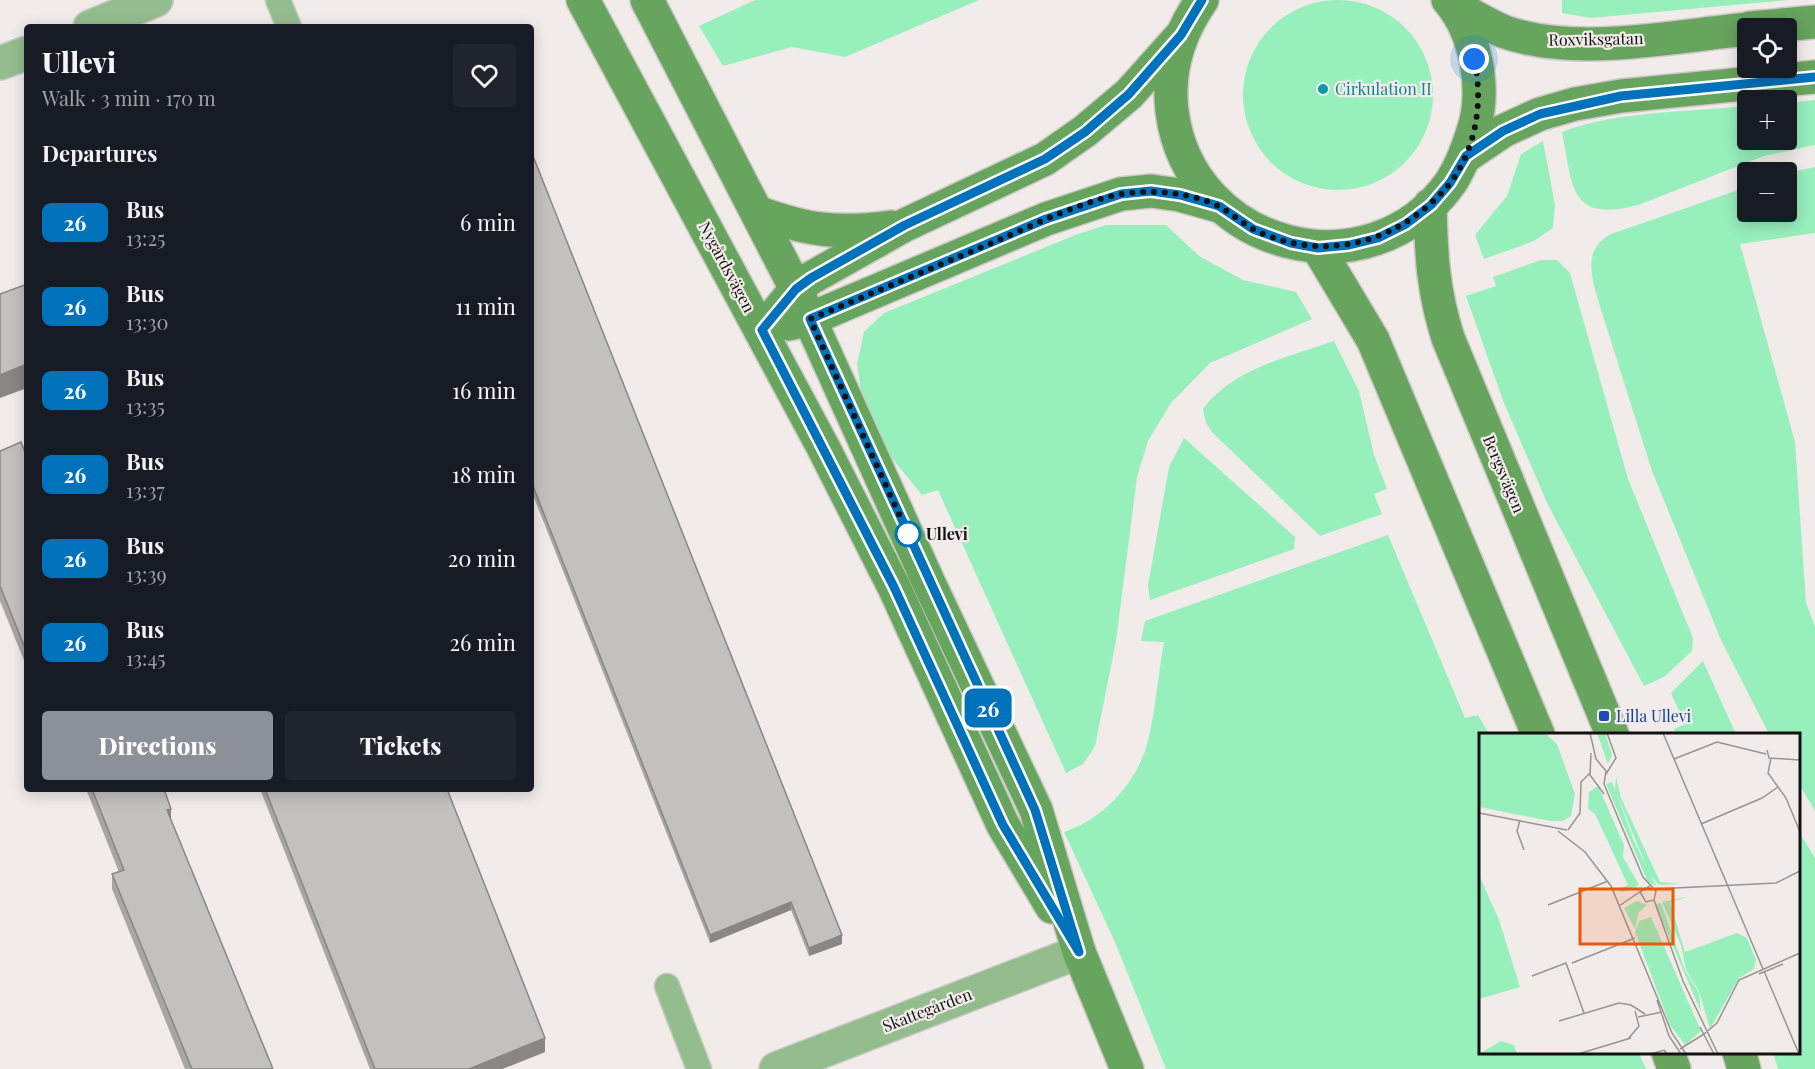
<!DOCTYPE html>
<html lang="en">
<head>
<meta charset="utf-8">
<style>
	:root { --surface:#171b24; --page:#20242c; --text:#f1f3f6; --muted:#9ea1a6; --accent:#8c9099 }
	body { margin:0; font-family:"Playfair Display",serif; background:var(--page); color:var(--text); height:100vh; display:flex; flex-direction:column; font-size:22px; white-space:nowrap }
	* { box-sizing:border-box; margin:0 }
	p { font-size:20px; color:var(--muted) }
	.icon { flex:none; width:33px; height:33px; fill:none; stroke:currentColor; stroke-width:2; stroke-linecap:round; stroke-linejoin:round }
	.map { position:relative; flex:1; overflow:hidden }
	.panel { position:absolute; left:24px; top:24px; width:510px; height:768px; display:flex; flex-direction:column; background:var(--surface); border-radius:6px; box-shadow:0 3px 15px #0003 }
	.panel>* { flex:none }
	.badge { padding:0 12px; border-radius:9px; font-size:21px; line-height:39px }
	.buttons { position:absolute; left:1737px; top:18px; display:grid; gap:12px }
	.buttons a { display:grid; place-items:center; width:60px; height:60px; border-radius:6px; background:var(--surface); box-shadow:0 3px 15px #0003; font-size:30px }
	.you { position:absolute; width:30px; height:30px; margin:-15px; border:4px solid #fff; border-radius:50%; background:#1a73e8; box-shadow:0 0 0 9px #1a73e833 }
	.map>.badge { position:absolute; translate:-50% -50%; box-shadow:0 0 0 3px #fff }
	h2 { padding:0 18px; font-size:22px; line-height:54px }
	.round { display:grid; place-items:center; flex:none; width:63px; height:63px; border-radius:6px; background:var(--page) }
	.head { display:flex; align-items:center; justify-content:space-between; height:102px; padding:0 18px }
	h1 { font-size:28px; font-weight:800; line-height:45px }
	.primary-button { display:flex; gap:12px; margin-top:auto; padding:12px 18px }
	.primary-button a { flex:1; height:69px; border-radius:6px; background:var(--accent); color:#fff; font-size:24px; font-weight:800; line-height:69px; text-align:center }
	.primary-button a+a { background:var(--page); color:var(--text) }
	ul { padding:0; list-style:none }
	li { display:flex; align-items:center; gap:18px; height:84px; padding:0 18px }
	li div { flex:1 }
	li b { display:block; font-size:22px }
	li em { font-style:normal }
	li .badge { min-width:66px; font-weight:700; text-align:center }
	.map>svg:first-child { display:block }
	.green { fill:#97efbc }
	.lines { fill:none; stroke-linecap:round; stroke-linejoin:round }
	.lane-casing { stroke:#cdc9c6; stroke-width:27 }
	.street-casing { stroke:#cdc9c6; stroke-width:36 }
	.secondary-casing { stroke:#cdc9c6; stroke-width:36 }
	.lane { stroke:#94bd8e; stroke-width:24 }
	.street { stroke:#94bd8e; stroke-width:33 }
	.secondary { stroke:#67a45d; stroke-width:33 }
	.wall { fill:#a9a5a3 }
	.shaded-wall { fill:#898684 }
	.building { fill:#c4c0bd; stroke:#898684; stroke-width:1.5 }
	.line-casing { stroke:#fff; stroke-width:14 }
	.line { stroke:#0072bc; stroke-width:9 }
	.walk { stroke:#131111; stroke-width:6; stroke-dasharray:0 10.8 }
	.culture-dot { fill:#0f9aa8; stroke:#f1ece9; stroke-width:2 }
	.stop-dot { fill:#fff; stroke:#0072bc; stroke-width:3 }
	.transit-dot { fill:#1a4fb4; stroke:#f1ece9; stroke-width:2 }
	.labels { text-anchor:middle; stroke-width:4.5; stroke-linejoin:round; paint-order:stroke }
	.street-label { font-size:16px; fill:#131111; stroke:#f1ece9 }
	.culture-label { font-size:16px; fill:#0d838f; stroke:#f1ece9; text-anchor:start }
	.stop-label { font-size:16px; font-weight:bold; fill:#131111; stroke:#f1ece9; text-anchor:start }
	.transit-label { font-size:16px; fill:#164399; stroke:#f1ece9; text-anchor:start }
	.inset-road { fill:none; stroke:#989493; stroke-width:1.5 }
	.view { fill:#e8590c; fill-opacity:0.15; stroke:#e8590c; stroke-width:3 }
	.inset-edge { fill:none; stroke:#131111; stroke-width:3 }
</style>
</head>
<body>
<div class="map">
<svg width="1815" height="1069" viewBox="0 0 1815 1069">
	<rect width="100%" height="100%" fill="#f1ece9"/>
	<!-- green -->
	<g class="green">
		<path d="M 755,0 L 979,0 L 845,57 L 792,47 L 723,66 L 699,26 Z"/>
		<path d="M 1562,0 L 1789,0 L 1591,18 L 1562,13 Z"/>
		<circle cx="1338" cy="95" r="95"/>
		<path d="M 1815,100 L 1815,145 L 1764,156 L 1638,205 C 1569,223 1573,187 1562,132 C 1616,111 1689,112 1747,106 L 1748,140 L 1786,140 L 1787,103 Z"/>
		<path d="M 1543,141 L 1555,205 L 1553,228 L 1534,241 L 1484,259 L 1475,235 L 1507,196 L 1521,154 Z"/>
		<path d="M 1815,167 L 1815,233 L 1740,244 L 1795,442 L 1806,603 L 1815,627 L 1815,811 L 1799,784 L 1798,734 L 1769,734 L 1721,640 L 1652,471 L 1598,300 C 1591,275 1583,249 1611,234 L 1747,187 L 1748,212 L 1786,212 L 1787,173 Z"/>
		<path d="M 1106,225 L 1166,225 L 1199,256 L 1243,280 L 1296,292 L 1312,319 L 1210,363 L 1171,403 L 1148,441 L 1137,477 L 1116,641 L 1095,746 L 1083,764 L 1066,773 L 938,490 L 922,495 L 886,451 L 862,398 L 857,364 L 864,332 L 884,313 L 1078,234 Z"/>
		<path d="M 1541,260 L 1557,260 L 1570,273 L 1628,479 L 1693,638 L 1692,651 L 1664,677 L 1644,686 L 1548,505 L 1504,403 L 1466,296 L 1496,286 L 1493,277 Z"/>
		<path d="M 1334,341 L 1359,391 L 1374,455 L 1387,489 L 1374,494 L 1382,514 L 1320,536 L 1213,433 L 1206,423 L 1203,409 C 1233,368 1289,357 1334,341 Z"/>
		<path d="M 1184,438 L 1295,537 L 1294,549 L 1150,600 L 1148,586 L 1169,467 Z"/>
		<path d="M 1388,535 L 1465,718 L 1478,715 L 1489,734 L 1480,734 L 1480,1052 L 1639,1053 L 1646,1069 L 1166,1069 L 1115,942 L 1064,832 C 1101,820 1134,786 1146,748 C 1155,718 1158,675 1164,642 L 1141,641 L 1145,621 Z"/>
		<path d="M 1703,661 L 1734,730 L 1736,734 L 1676,734 L 1674,729 L 1685,724 L 1671,693 Z"/>
		<path d="M 1799,832 L 1815,858 L 1815,1069 L 1778,1069 L 1773,1053 L 1798,1052 Z"/>
	</g>
	<g class="lines">
		<!-- lane casing -->
		<g class="lane-casing">
			<g id="lane">
				<path d="M 278,0 L 289,27"/>
				<path d="M 667,986 L 699,1069"/>
			</g>
		</g>
		<!-- street casing -->
		<g class="street-casing">
			<g id="street">
				<path d="M 90,27 L 156,0"/>
				<path d="M 0,63 L 27,53"/>
				<path d="M 776,1069 L 1079,952"/>
			</g>
		</g>
		<!-- secondary casing -->
		<g class="secondary-casing">
			<g id="secondary">
				<path d="M 583,0 L 823,447 L 894,587 L 1003,825 L 1052,907"/>
				<path d="M 647,0 L 796,289 L 928,581 L 1036,810 L 1079,952 L 1127,1069"/>
				<path d="M 1202,0 C 1179,33 1167,70 1172,111 C 1189,249 1370,297 1451,182 C 1462,165 1468,148 1474,128 C 1486,89 1476,32 1448,0"/>
				<path d="M 1452,4 C 1469,13 1487,25 1505,32 C 1576,57 1674,36 1748,29"/>
				<path d="M 1750,28 L 1815,22"/>
				<path d="M 1466,156 L 1503,131 L 1540,114 L 1575,104 L 1621,96 L 1815,77"/>
				<path d="M 1430,205 C 1431,254 1433,291 1448,338 L 1612,734"/>
				<path d="M 757,212 C 808,231 837,234 891,227"/>
				<path d="M 1318,248 L 1373,340 L 1538,734"/>
				<path d="M 789,324 L 810,319 L 1046,219 L 1121,194 L 1151,191 L 1180,195 L 1219,206"/>
				<path d="M 762,330 L 796,289 L 811,278 L 905,225 L 1045,159 L 1085,131 L 1129,94 L 1180,37"/>
				<path d="M 1668,1052 L 1674,1069"/>
				<path d="M 1739,1052 L 1744,1069"/>
			</g>
		</g>
		<!-- lane -->
		<use href="#lane" class="lane"/>
		<!-- street -->
		<use href="#street" class="street"/>
		<!-- secondary -->
		<use href="#secondary" class="secondary"/>
	</g>
	<!-- wall -->
	<g class="wall">
		<path d="M 531,151 L 842,944 L 809,956 L 791,910 L 710,943 L 531,490 Z"/>
		<path d="M 0,451 L 27,457 L 27,668 L 0,601 Z"/>
		<path d="M 86,789 L 164,789 L 171,820 L 273,1069 L 185,1069 L 112,889 L 112,874 L 119,872 Z"/>
		<path d="M 260,789 L 447,789 L 545,1052 L 502,1069 L 370,1069 Z"/>
	</g>
	<!-- shaded-wall -->
	<g class="shaded-wall">
		<path d="M 27,364 L 27,388 L 0,398 L 0,375 Z"/>
		<path d="M 171,809 L 171,824 L 167,810 Z"/>
		<path d="M 791,902 L 791,910 L 710,943 L 710,935 Z"/>
		<path d="M 842,935 L 842,944 L 809,956 L 809,948 Z"/>
		<path d="M 545,1038 L 545,1052 L 502,1069 L 469,1069 Z"/>
	</g>
	<!-- building -->
	<g class="building">
		<path d="M 531,151 L 842,935 L 809,948 L 791,902 L 710,935 L 531,481 Z"/>
		<path d="M 27,284 L 27,364 L 0,375 L 0,294 Z"/>
		<path d="M 21,442 L 27,457 L 27,653 L 0,586 L 0,451 Z"/>
		<path d="M 92,789 L 164,789 L 171,809 L 167,810 L 273,1069 L 192,1069 L 112,874 L 124,870 Z"/>
		<path d="M 265,789 L 447,789 L 545,1038 L 469,1069 L 375,1069 Z"/>
	</g>
	<g class="lines">
		<!-- line casing -->
		<g class="line-casing">
			<path id="line" d="M 1202,0 L 1181,35 L 1129,94 L 1085,132 L 1045,159 L 905,225 L 811,278 L 796,289 L 762,330 L 894,587 L 1003,825 L 1079,952 L 1035,810 L 810,319 L 1046,219 L 1121,194 L 1151,191 L 1180,195 L 1219,206 L 1253,229 L 1291,243 L 1318,248 L 1349,245 L 1378,238 L 1406,224 L 1431,205 L 1450,183 L 1466,156 L 1503,131 L 1540,114 L 1621,96 L 1815,77"/>
		</g>
		<!-- line -->
		<use href="#line" class="line"/>
		<!-- walk -->
		<path class="walk" d="M 908,534 L 810,319 C 873,293 936,266 999,240 C 1038,223 1080,202 1122,194 C 1151,189 1194,193 1220,207 C 1236,216 1248,229 1266,235 C 1333,261 1400,240 1446,188 C 1476,153 1484,102 1474,59"/>
	</g>
	<!-- markers -->
	<circle class="culture-dot" cx="1323" cy="89" r="6"/>
	<circle class="stop-dot" cx="908" cy="534" r="12"/>
	<rect class="transit-dot" x="1598" y="710" width="12" height="12" rx="3"/>
	<g class="labels">
		<!-- street labels -->
		<g class="street-label">
			<text transform="translate(1596 39) rotate(-1)" y="6">Roxviksgatan</text>
			<text transform="translate(727 267) rotate(62)" y="6">Nygårdsvägen</text>
			<text transform="translate(1504 474) rotate(67)" y="6">Bergsvägen</text>
			<text transform="translate(927 1010) rotate(-21)" y="6">Skattegården</text>
		</g>
		<!-- culture labels -->
		<g class="culture-label">
			<text x="1335" y="95">Cirkulation II</text>
		</g>
		<!-- stop labels -->
		<g class="stop-label">
			<text x="926" y="540">Ullevi</text>
		</g>
		<!-- transit labels -->
		<g class="transit-label">
			<text x="1616" y="722">Lilla Ullevi</text>
		</g>
	</g>
	<!-- overview -->
	<g transform="translate(1479 733)">
		<rect width="321" height="321" fill="#f1ece9"/>
		<path d="M 0,0 L 66,0 L 78,11 L 96,61 L 92,83 L 84,88 L 71,88 L 0,74 ZM 118,0 L 126,0 L 133,22 L 129,31 ZM 137,44 L 142,65 L 181,149 L 202,151 L 180,152 L 171,142 L 136,57 ZM 133,49 L 155,108 L 177,153 L 169,149 L 127,51 ZM 119,53 L 145,112 L 144,124 L 160,152 L 144,159 L 137,157 L 149,152 L 116,81 L 109,76 L 110,59 ZM 0,142 L 20,187 L 41,254 L 0,266 ZM 212,163 L 191,169 L 206,219 L 258,200 L 268,205 L 277,227 L 275,236 L 260,245 L 231,296 L 220,258 L 207,237 L 202,212 L 183,169 ZM 158,168 L 168,172 L 160,179 L 156,196 L 145,175 ZM 182,170 L 206,237 L 220,260 L 222,279 L 176,171 ZM 172,184 L 222,298 L 206,312 L 191,292 L 156,199 L 160,188 ZM 22,308 L 35,312 L 38,321 L 0,321 Z" fill="#97efbc"/>
		<path class="inset-road" d="M 111,0 L 117,26 L 127,38 L 125,51 L 145,99 L 164,144 L 177,158 L 175,167 L 167,169 L 161,159 L 171,153M 184,0 L 284,236M 288,17 L 290,25 L 321,27M 112,20 L 111,42 L 125,61M 292,25 L 289,40 L 307,65 L 321,99M 195,26 L 238,9 L 287,21M 127,41 L 137,25 L 128,0M 0,80 L 88,97M 41,87 L 38,98 L 45,117M 222,91 L 283,65 L 299,54M 89,97 L 101,80 L 102,49 L 111,40M 79,98 L 106,119 L 132,153 L 193,300 L 207,321M 176,156 L 297,150 L 321,138M 175,167 L 204,248 L 239,321M 69,172 L 129,148M 140,173 L 162,158M 93,230 L 156,205M 285,238 L 320,321M 280,241 L 304,231M 53,243 L 87,230 L 105,280M 178,267 L 190,303 L 202,321M 159,284 L 183,279M 80,288 L 140,270 L 152,272 L 166,281M 221,294 L 235,321M 225,301 L 238,290 L 260,247 L 321,220M 149,306 L 160,293 L 156,278M 201,316 L 225,301M 99,321 L 152,305M 172,321 L 185,317 L 188,321"/>
		<path class="view" d="M 101,156 L 194,156 L 194,211 L 101,211 Z"/>
		<rect width="321" height="321" class="inset-edge"/>
	</g>
</svg>
<div class="buttons">
<a><svg class="icon" aria-label="locate" viewBox="0 0 24 24"><circle cx="12" cy="12" r="6"/><path d="M12 2v4M12 18v4M2 12h4M18 12h4"/></svg></a>
<a>+</a>
<a>−</a>
</div>
<div class="you" style="left:1474px;top:59px"></div>
<b class="badge" style="left:988px;top:708px;background:#0072bc;color:#fff">26</b>
<section class="panel">
<div class="head"><div><h1>Ullevi</h1><p>Walk · 3 min · 170 m</p></div><a class="round"><svg class="icon" aria-label="heart" viewBox="0 0 24 24"><path d="M12 20l-8-8c-3-5 5-10 8-4 3-6 11-1 8 4z"/></svg></a></div>
<h2>Departures</h2>
<ul>
<li><span class="badge" style="background:#0072bc;color:#fff">26</span><div><b>Bus</b><p>13:25</p></div><em>6 min</em></li>
<li><span class="badge" style="background:#0072bc;color:#fff">26</span><div><b>Bus</b><p>13:30</p></div><em>11 min</em></li>
<li><span class="badge" style="background:#0072bc;color:#fff">26</span><div><b>Bus</b><p>13:35</p></div><em>16 min</em></li>
<li><span class="badge" style="background:#0072bc;color:#fff">26</span><div><b>Bus</b><p>13:37</p></div><em>18 min</em></li>
<li><span class="badge" style="background:#0072bc;color:#fff">26</span><div><b>Bus</b><p>13:39</p></div><em>20 min</em></li>
<li><span class="badge" style="background:#0072bc;color:#fff">26</span><div><b>Bus</b><p>13:45</p></div><em>26 min</em></li>
</ul>
<div class="primary-button"><a>Directions</a><a>Tickets</a></div>
</section>
</div>
</body>
</html>
